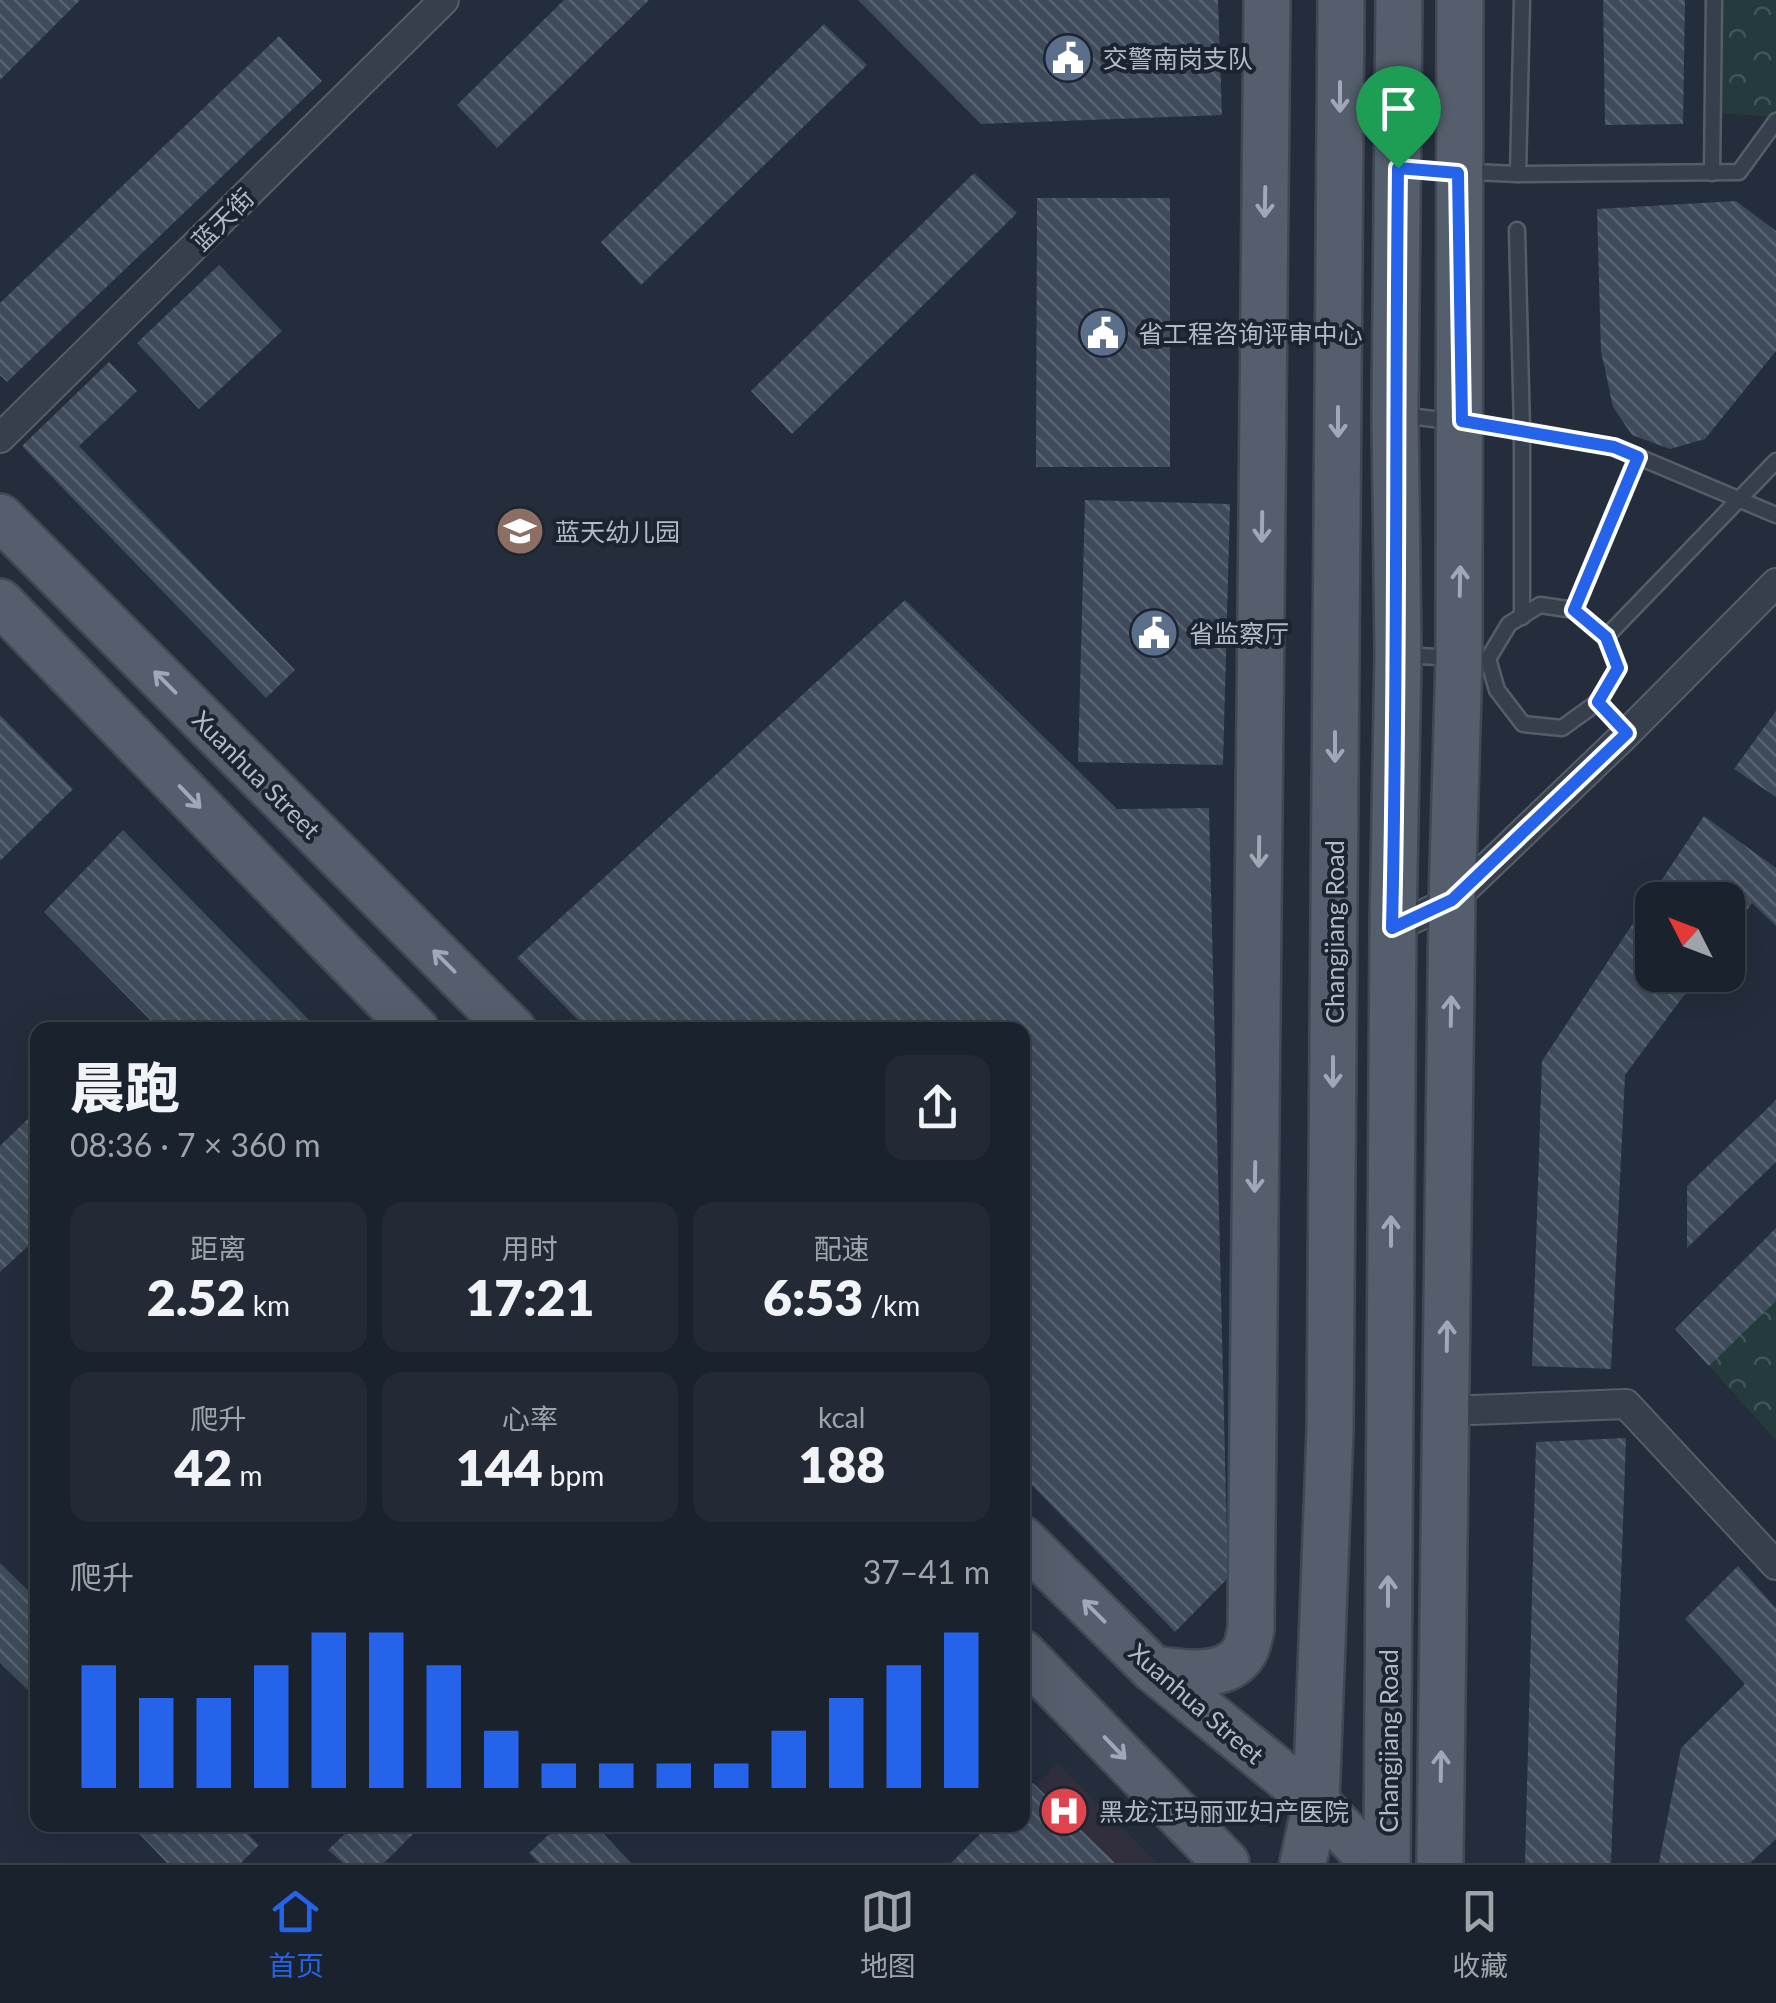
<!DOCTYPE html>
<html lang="zh">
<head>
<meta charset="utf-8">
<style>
  :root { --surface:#1a222d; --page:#232a35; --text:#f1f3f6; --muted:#9fa4aa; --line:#383f49; --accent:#2563eb }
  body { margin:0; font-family:Lato,"Noto Sans SC",sans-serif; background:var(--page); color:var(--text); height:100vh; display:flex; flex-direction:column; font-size:38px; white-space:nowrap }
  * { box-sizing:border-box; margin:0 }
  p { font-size:32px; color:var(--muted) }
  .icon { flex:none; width:55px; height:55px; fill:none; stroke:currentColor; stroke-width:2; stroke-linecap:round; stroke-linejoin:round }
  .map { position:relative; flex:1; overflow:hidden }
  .sheet { position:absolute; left:30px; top:1022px; width:1000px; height:810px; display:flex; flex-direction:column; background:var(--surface); border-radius:20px; box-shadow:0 10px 40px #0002,0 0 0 2px var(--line) }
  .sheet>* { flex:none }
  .needle { width:65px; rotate:312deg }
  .controls { position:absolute; left:1635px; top:882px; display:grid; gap:20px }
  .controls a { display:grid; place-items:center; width:110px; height:110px; border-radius:20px; background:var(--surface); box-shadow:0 10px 40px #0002,0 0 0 2px var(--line); font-size:50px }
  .pin { position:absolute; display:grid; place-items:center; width:85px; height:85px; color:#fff; margin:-102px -42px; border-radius:50% 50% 50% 0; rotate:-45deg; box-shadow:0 0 10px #0007 }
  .pin .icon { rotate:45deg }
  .round { display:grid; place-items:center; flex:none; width:105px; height:105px; border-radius:20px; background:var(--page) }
  .head { display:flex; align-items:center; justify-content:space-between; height:170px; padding:0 40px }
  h1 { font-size:55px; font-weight:800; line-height:75px }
  .metrics { display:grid; grid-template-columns:repeat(3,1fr); gap:15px; height:170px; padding:10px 40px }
  .metrics div { display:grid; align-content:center; border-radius:20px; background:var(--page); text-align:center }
  .metrics b { font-size:50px; font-weight:800 }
  .metrics small { font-size:28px; font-weight:400 }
  .metrics p { font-size:28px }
  .chart { height:280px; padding:20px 40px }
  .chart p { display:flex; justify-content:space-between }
  .chart svg { width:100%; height:180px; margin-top:10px; stroke:var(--accent); stroke-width:6 }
  .menu { display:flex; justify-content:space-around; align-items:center; height:140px; border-top:2px solid var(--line); background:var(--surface); font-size:28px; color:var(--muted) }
  .menu a { display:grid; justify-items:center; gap:5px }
  .menu .current { color:var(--accent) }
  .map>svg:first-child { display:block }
</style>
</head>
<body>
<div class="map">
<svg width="1776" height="1863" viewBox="0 0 1776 1863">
  <defs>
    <pattern id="park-crowns" width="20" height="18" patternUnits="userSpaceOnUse" patternTransform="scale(2.5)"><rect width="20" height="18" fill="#253a3d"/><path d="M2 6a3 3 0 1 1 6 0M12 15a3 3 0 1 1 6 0" fill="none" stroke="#425458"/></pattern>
    <pattern id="building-back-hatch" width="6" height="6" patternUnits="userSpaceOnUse" patternTransform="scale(2.5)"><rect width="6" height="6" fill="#3f4b5b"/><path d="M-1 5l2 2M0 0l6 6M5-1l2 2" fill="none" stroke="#586371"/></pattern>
  </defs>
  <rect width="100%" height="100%" fill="#232d3c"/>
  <polygon fill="#312f3d" points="1058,1763 1157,1863 957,1863 1022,1825 1023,1798"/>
  <g fill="url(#park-crowns)">
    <polygon points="1721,0 1776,0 1776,117 1721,113"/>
    <polygon points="1776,1301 1776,1440 1709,1366"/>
  </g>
  <g fill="url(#building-back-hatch)">
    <polygon points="0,0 80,0 0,80"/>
    <polygon points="564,0 649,0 497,148 457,105"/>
    <polygon points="858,0 1218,0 1222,115 981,124"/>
    <polygon points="1603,0 1685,0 1683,124 1605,125"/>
    <polygon points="824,24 867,65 641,285 601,242"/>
    <polygon points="279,36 322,81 7,382 0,375 0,303"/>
    <polygon points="974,173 1017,213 792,434 751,391"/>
    <polygon points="1037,198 1170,198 1170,467 1036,467"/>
    <polygon points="1736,201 1776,231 1776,351 1705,439 1670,449 1632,435 1613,407 1601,351 1597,209"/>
    <polygon points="219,265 282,331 199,409 137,343"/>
    <polygon points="109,362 137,391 79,446 295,670 266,698 22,446"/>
    <polygon points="1085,500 1230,504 1223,765 1078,762"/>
    <polygon points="905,600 1117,809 1209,808 1228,1578 1175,1632 1022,1475 1022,1030 588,1030 517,958"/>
    <polygon points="1776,711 1776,797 1734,769"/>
    <polygon points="0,715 73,789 0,861"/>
    <polygon points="1704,816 1776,868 1776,926 1752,903 1728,936 1728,900 1652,900 1652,975 1699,975 1625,1075 1611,1369 1532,1366 1542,1061"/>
    <polygon points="123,830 319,1030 160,1030 44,912"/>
    <polygon points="1776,1100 1776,1162 1687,1248 1687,1186"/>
    <polygon points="38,1109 38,1237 0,1272 0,1146"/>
    <polygon points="1776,1228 1776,1301 1709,1366 1675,1329"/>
    <polygon points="1626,1438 1611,1863 1525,1863 1536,1442"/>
    <polygon points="0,1563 38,1600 38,1700 0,1663"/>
    <polygon points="1738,1566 1776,1608 1776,1839 1750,1863 1659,1863 1681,1748 1745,1684 1685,1619"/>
    <polygon points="1033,1783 1115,1863 951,1863 989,1825 1022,1825 1022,1793"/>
    <polygon points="131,1825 239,1825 259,1845 241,1863 167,1863"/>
    <polygon points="354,1825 422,1825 384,1863 343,1863 328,1850"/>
    <polygon points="559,1825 595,1825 631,1863 539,1863 529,1853"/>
  </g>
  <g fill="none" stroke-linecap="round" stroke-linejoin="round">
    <g stroke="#555d6a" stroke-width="19">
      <g id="service">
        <polyline points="1404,169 1518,174 1522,0"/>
        <polyline points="1712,173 1714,0"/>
        <polyline points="1518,174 1739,172 1776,121"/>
        <polyline points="1517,230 1522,430 1522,617"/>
        <polyline points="1401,415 1522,430 1615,447 1776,515"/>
        <polyline points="1574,610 1606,637 1618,668 1598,702 1562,728 1523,724 1497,690 1488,659 1509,624 1540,605 1574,610 1637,457"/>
        <polyline points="1606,637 1776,461"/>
        <polyline points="1404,655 1453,658"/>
        <polyline points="1598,702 1627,733"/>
      </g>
    </g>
    <g stroke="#555d6a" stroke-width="32">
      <g id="minor">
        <polyline points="0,438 444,0"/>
        <polyline points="1393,928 1452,901 1627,733 1776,583"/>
        <polyline points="1446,1411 1626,1404 1776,1565"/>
      </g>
    </g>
    <g stroke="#404855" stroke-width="50">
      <g id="primary">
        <polyline points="0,517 513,1030"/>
        <polyline points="0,602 416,1030"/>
        <polyline points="1022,1539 1153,1669 1316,1802 1374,1863"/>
        <polyline points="1022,1653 1226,1863"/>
        <path d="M1153,1669C1180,1673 1227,1681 1244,1652C1248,1646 1249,1636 1251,1629L1267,0"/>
        <polyline points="1303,1863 1316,1802 1330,1430 1341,0"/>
        <polyline points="1387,1863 1393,928 1398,655 1395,414 1399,0"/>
        <polyline points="1440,1863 1452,901 1459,659 1460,0"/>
      </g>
    </g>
    <use href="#service" stroke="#363f4c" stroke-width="14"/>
    <use href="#minor" stroke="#363f4c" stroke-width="28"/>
    <use href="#primary" stroke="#545e6c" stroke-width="45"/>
  </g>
  <defs><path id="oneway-shaft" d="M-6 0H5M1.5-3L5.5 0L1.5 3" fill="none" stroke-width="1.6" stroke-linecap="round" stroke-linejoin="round" transform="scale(2.5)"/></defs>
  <g stroke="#9fa8b6">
    <use href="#oneway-shaft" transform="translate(1340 97) rotate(90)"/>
    <use href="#oneway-shaft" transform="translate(1265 202) rotate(91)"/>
    <use href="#oneway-shaft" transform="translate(1338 422) rotate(90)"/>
    <use href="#oneway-shaft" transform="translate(1262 527) rotate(91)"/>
    <use href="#oneway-shaft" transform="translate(1460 581) rotate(-89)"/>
    <use href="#oneway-shaft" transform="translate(165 682) rotate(-135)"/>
    <use href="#oneway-shaft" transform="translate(1335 747) rotate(90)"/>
    <use href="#oneway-shaft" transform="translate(190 797) rotate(46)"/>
    <use href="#oneway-shaft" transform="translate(1259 852) rotate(91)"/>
    <use href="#oneway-shaft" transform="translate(444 961) rotate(-135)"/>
    <use href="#oneway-shaft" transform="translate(1451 1011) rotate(-89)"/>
    <use href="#oneway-shaft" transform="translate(1333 1072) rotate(90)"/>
    <use href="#oneway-shaft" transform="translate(1255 1177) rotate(91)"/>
    <use href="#oneway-shaft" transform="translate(1391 1231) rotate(-90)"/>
    <use href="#oneway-shaft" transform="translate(1447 1336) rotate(-89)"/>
    <use href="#oneway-shaft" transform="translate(1388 1591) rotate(-90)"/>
    <use href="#oneway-shaft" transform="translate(1094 1611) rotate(-135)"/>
    <use href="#oneway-shaft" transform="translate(1115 1748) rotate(46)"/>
    <use href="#oneway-shaft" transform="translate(1441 1766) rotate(-89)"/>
  </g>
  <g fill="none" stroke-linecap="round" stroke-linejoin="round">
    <g stroke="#fff" stroke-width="20">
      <path id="route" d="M1398,168L1458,173L1462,421L1614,447L1638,457L1574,610L1606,637L1618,668L1598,702L1627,733L1452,900L1392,928C1398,675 1395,422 1398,168Z"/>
    </g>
    <use href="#route" stroke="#2563eb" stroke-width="12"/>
  </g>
  <defs>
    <g id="civic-disc" transform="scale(2.5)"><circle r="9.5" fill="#5c6f8a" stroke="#1c2431"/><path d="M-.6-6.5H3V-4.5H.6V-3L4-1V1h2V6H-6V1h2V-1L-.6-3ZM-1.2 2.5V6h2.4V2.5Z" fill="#fff"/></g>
    <g id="school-disc" transform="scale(2.5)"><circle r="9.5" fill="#8d6e63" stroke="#1c2431"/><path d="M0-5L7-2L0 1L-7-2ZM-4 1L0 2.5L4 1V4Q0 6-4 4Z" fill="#fff"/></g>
    <g id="hospital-disc" transform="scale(2.5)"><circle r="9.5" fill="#e0444e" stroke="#1c2431"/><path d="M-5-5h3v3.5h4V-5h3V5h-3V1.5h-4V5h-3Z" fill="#fff"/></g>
  </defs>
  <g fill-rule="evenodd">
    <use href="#civic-disc" x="1068" y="58"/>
    <use href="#civic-disc" x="1103" y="333"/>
    <use href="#school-disc" x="520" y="531"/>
    <use href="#civic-disc" x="1154" y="633"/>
    <use href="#hospital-disc" x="1064" y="1811"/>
  </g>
  <g text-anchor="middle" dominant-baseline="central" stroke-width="8" stroke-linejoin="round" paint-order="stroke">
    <g font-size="25" fill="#b2bac8" stroke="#1c2431" text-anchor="start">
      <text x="1103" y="58">交警南岗支队</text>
      <text x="1138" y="333">省工程咨询评审中心</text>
      <text x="555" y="531">蓝天幼儿园</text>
      <text x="1189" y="633">省监察厅</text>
      <text x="1099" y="1811">黑龙江玛丽亚妇产医院</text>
    </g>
    <g font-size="25" fill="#b2bac8" stroke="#1c2431">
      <text transform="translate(222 219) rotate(-45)">蓝天街</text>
      <text transform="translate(257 774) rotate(45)">Xuanhua Street</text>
      <text transform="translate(1334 932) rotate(-90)">Changjiang Road</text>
      <text transform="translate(1197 1703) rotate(41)">Xuanhua Street</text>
      <text transform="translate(1388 1741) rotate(-90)">Changjiang Road</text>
    </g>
  </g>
</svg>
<div class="controls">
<a><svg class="needle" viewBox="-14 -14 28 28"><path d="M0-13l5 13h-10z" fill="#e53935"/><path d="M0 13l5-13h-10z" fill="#9fa4aa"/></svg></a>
</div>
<div class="pin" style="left:1398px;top:168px;background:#1e9e55"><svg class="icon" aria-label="arrive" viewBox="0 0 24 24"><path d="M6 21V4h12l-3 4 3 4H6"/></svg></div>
<section class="sheet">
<div class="head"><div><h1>晨跑</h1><p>08:36 · 7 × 360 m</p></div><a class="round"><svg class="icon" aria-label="share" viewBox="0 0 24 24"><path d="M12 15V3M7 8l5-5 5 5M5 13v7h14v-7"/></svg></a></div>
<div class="metrics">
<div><p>距离</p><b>2.52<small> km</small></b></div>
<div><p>用时</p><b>17:21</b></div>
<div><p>配速</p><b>6:53<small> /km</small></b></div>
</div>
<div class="metrics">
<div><p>爬升</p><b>42<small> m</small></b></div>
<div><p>心率</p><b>144<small> bpm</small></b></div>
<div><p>kcal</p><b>188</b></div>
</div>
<div class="chart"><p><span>爬升</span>37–41 m</p>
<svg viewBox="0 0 160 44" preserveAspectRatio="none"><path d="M5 44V14M15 44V22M25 44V22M35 44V14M45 44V6M55 44V6M65 44V14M75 44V30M85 44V38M95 44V38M105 44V38M115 44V38M125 44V30M135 44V22M145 44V14M155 44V6"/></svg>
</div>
</section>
</div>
<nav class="menu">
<a class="current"><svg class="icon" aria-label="home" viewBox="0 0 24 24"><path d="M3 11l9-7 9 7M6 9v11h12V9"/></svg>首页</a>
<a><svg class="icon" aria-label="map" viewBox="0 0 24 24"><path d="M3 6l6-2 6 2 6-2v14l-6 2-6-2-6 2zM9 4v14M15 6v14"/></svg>地图</a>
<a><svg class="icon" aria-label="saved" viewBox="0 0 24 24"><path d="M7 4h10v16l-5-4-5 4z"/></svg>收藏</a>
</nav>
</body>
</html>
